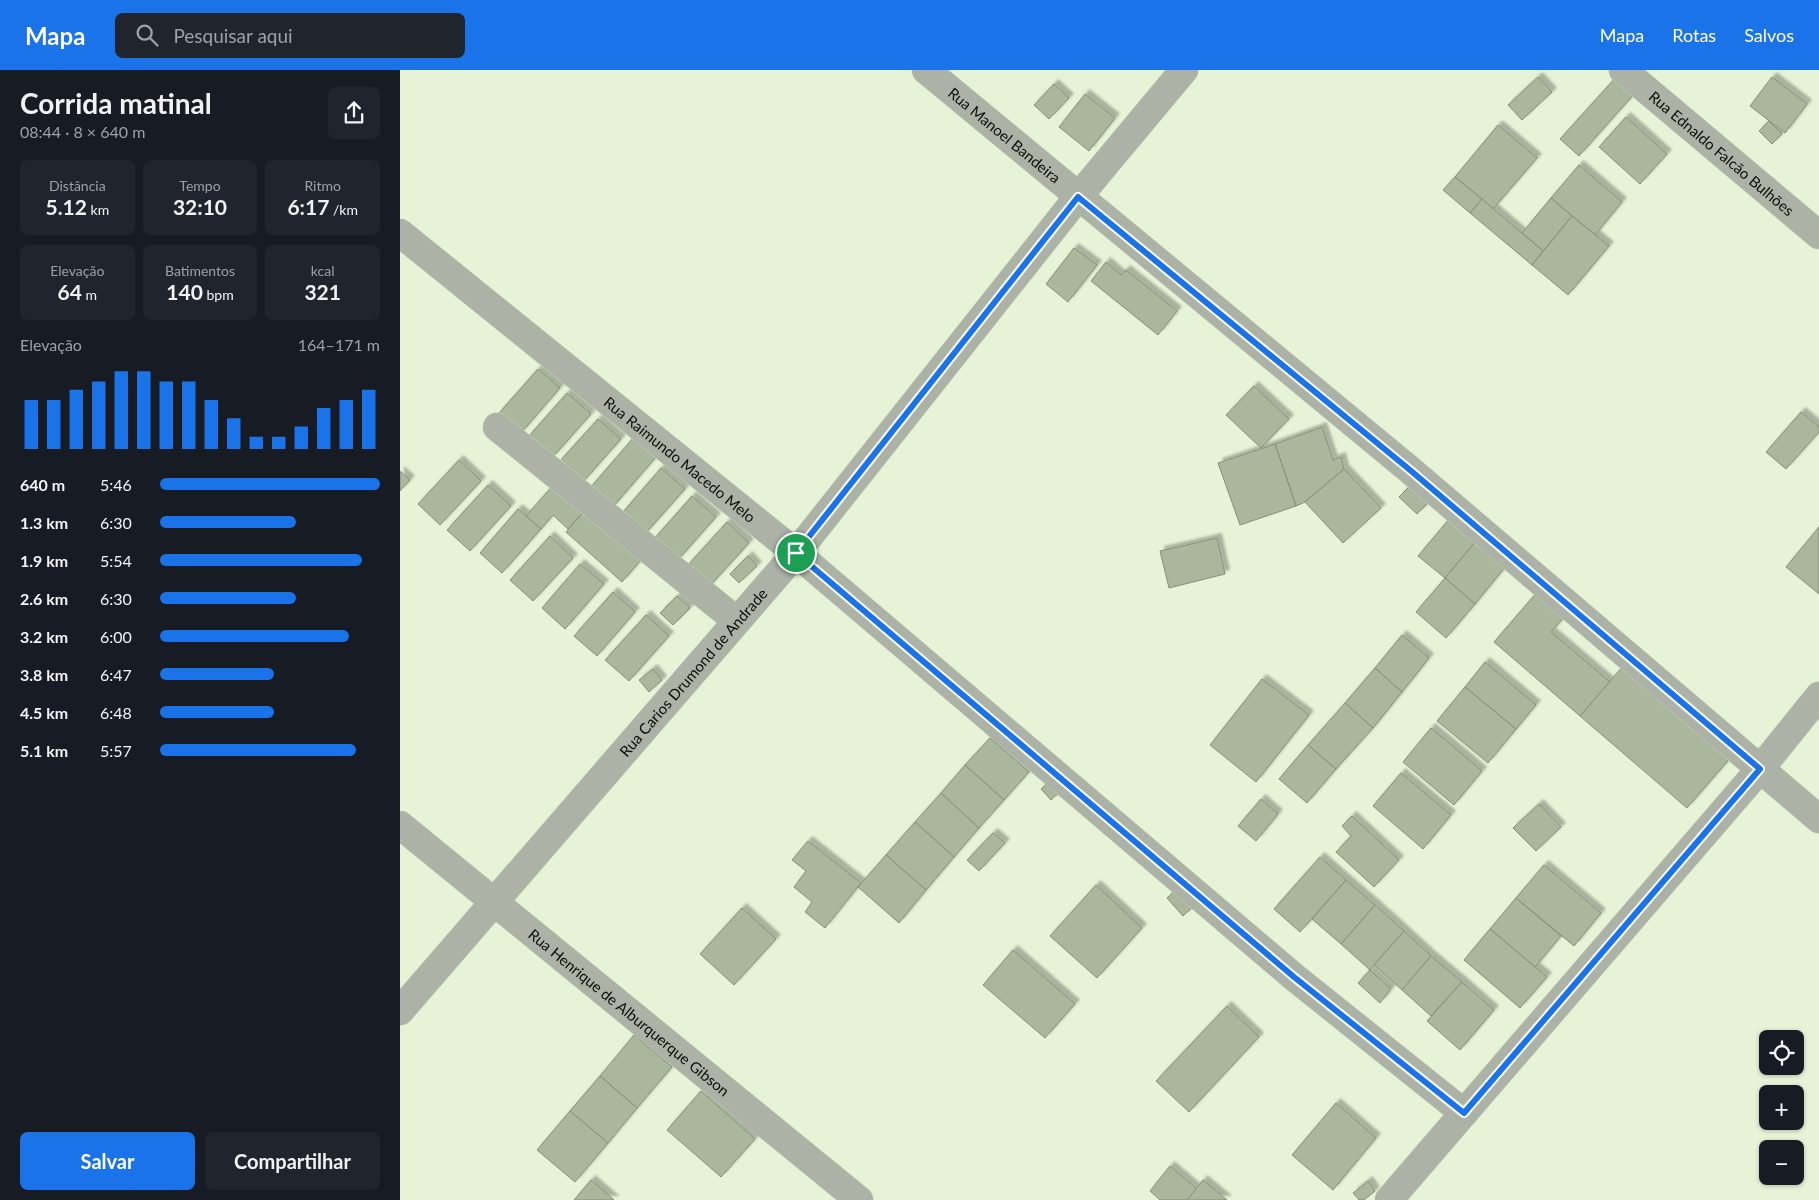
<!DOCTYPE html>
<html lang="pt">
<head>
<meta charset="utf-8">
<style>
  :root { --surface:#171b24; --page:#20242c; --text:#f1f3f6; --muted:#9ea1a6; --accent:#1a73e8 }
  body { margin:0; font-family:Lato,sans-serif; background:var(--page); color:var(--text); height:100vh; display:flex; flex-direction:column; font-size:19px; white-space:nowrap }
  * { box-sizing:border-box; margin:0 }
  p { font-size:16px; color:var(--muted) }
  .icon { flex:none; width:28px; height:28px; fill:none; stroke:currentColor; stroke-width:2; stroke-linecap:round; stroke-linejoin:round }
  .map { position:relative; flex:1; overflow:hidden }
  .side { display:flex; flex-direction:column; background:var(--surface); width:400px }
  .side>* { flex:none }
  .fabs { position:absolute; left:1359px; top:960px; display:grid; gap:10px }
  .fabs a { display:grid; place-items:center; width:45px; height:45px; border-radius:8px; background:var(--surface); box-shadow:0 1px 4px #0004; font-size:25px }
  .pin { position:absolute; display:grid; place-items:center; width:42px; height:42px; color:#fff; margin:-21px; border:2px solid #fff; border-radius:50%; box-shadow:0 1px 5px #0007 }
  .round { display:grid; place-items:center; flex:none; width:52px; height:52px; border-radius:8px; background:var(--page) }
  .overview { display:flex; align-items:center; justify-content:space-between; height:85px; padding:0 20px }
  h1 { font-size:28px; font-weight:700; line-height:38px }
  .metrics { display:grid; grid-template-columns:repeat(3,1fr); gap:8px; height:85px; padding:5px 20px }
  .metrics div { display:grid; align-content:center; border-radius:8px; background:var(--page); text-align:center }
  .metrics b { font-size:21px; font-weight:700 }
  .metrics small { font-size:14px; font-weight:400 }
  .metrics p { font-size:14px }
  .chart { height:140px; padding:10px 20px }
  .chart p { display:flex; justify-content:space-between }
  .chart svg { width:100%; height:90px; margin-top:5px; stroke:var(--accent); stroke-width:6 }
  .button { display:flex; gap:10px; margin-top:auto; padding:10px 20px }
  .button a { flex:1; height:58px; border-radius:8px; background:var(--accent); color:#fff; font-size:20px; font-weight:700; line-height:58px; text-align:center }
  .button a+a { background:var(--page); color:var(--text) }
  ul { padding:0 20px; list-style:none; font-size:16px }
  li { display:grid; grid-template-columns:80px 60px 1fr; align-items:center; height:38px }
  li i { height:12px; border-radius:6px; background:var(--accent) }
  header { display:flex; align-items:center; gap:30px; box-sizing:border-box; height:70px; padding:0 25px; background:var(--accent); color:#fff }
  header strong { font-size:24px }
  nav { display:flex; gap:28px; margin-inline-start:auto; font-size:18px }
  .search { width:350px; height:45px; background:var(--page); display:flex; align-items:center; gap:12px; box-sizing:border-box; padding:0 18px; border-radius:8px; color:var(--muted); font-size:19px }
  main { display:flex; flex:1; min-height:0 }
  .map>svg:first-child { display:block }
</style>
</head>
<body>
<header>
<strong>Mapa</strong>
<div class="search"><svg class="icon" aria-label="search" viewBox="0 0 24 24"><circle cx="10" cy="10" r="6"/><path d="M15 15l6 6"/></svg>Pesquisar aqui</div>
<nav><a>Mapa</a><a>Rotas</a><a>Salvos</a></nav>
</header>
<main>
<section class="side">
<div class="overview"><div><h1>Corrida matinal</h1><p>08:44 · 8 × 640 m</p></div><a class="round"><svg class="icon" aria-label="share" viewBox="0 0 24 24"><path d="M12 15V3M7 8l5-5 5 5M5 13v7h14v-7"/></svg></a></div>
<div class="metrics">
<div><p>Distância</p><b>5.12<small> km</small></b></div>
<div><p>Tempo</p><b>32:10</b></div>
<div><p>Ritmo</p><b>6:17<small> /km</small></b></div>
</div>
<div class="metrics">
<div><p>Elevação</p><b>64<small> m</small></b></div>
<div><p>Batimentos</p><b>140<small> bpm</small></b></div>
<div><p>kcal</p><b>321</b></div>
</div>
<div class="chart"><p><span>Elevação</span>164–171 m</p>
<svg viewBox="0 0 160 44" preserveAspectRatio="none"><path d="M5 44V20M15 44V20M25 44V15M35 44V11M45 44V6M55 44V6M65 44V11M75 44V11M85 44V20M95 44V29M105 44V38M115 44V38M125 44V33M135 44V24M145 44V20M155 44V15"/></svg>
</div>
<ul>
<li><b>640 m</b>5:46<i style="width:100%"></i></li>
<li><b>1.3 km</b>6:30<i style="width:62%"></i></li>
<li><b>1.9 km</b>5:54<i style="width:92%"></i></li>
<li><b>2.6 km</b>6:30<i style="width:62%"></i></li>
<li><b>3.2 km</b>6:00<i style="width:86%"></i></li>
<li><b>3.8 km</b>6:47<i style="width:52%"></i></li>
<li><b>4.5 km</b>6:48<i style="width:52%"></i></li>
<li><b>5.1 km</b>5:57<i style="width:89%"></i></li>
</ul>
<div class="button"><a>Salvar</a><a>Compartilhar</a></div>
</section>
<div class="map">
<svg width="1419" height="1130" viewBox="0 0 1419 1130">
  <defs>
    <filter id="shadow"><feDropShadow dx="4.5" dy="-4.5" stdDeviation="1" flood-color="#0004"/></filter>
  </defs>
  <rect width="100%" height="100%" fill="#e6f3d7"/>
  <g fill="#aab79c" stroke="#849076" filter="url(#shadow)">
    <polygon points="1218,5 1236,22 1179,86 1160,69"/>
    <polygon points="1138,7 1152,22 1122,50 1108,35"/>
    <polygon points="1372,7 1407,34 1385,63 1350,36"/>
    <polygon points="654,14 669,28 649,49 634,35"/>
    <polygon points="685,24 715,48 689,81 659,57"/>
    <polygon points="1226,47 1267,84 1240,114 1199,77"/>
    <polygon points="1369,51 1382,64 1372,74 1359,61"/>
    <polygon points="1098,55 1137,88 1093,139 1055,107"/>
    <polygon points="1179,95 1222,132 1195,165 1151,128"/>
    <polygon points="1055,107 1082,129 1070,143 1043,120"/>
    <polygon points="1151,128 1172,146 1143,181 1122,163"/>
    <polygon points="1082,129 1143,181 1132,195 1070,143"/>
    <polygon points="1172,146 1209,176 1168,225 1132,195"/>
    <polygon points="674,178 697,195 668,232 646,214"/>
    <polygon points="706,192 721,205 726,200 777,241 758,265 691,211"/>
    <polygon points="138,299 160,318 121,363 99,343"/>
    <polygon points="854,316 889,349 861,378 826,345"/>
    <polygon points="167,323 191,344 152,388 128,367"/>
    <polygon points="1401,342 1419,357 1419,362 1386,399 1366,382"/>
    <polygon points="198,349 221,369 182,413 159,392"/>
    <polygon points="922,357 933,390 941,387 944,399 905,432 896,436 875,374"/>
    <polygon points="234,367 257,386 212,438 190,418"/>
    <polygon points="875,374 896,436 840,455 818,393"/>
    <polygon points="59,390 81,411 40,455 18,434"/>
    <polygon points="261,398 285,419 245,464 222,443"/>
    <polygon points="944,399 981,438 943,473 905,432"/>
    <polygon points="0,401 10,410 0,421"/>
    <polygon points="155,413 185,440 168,459 153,445 141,459 126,446"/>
    <polygon points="1013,413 1031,430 1017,444 999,427"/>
    <polygon points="88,415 111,436 70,481 47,460"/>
    <polygon points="292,426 316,447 277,491 253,470"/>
    <polygon points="118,439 141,459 102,503 80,483"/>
    <polygon points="185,440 241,490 222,512 166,462"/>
    <polygon points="1050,448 1076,471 1045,508 1018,486"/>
    <polygon points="327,452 349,473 309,517 287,496"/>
    <polygon points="1419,457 1419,524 1386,497"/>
    <polygon points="150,466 173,488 133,531 110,510"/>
    <polygon points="817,468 825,504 769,518 760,481"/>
    <polygon points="1076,471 1106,496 1075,534 1045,508"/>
    <polygon points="348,486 357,496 339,513 330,504"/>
    <polygon points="180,494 204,514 165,559 142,538"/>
    <polygon points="1045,508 1075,534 1046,568 1016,542"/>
    <polygon points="1139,520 1167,544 1151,562 1210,612 1180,646 1094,572"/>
    <polygon points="213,522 235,542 197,586 174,566"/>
    <polygon points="277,526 290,538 273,555 260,543"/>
    <polygon points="246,545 269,566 229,611 205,590"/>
    <polygon points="1002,565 1029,588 1002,622 975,598"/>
    <polygon points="1085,592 1136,635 1116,659 1065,617"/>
    <polygon points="1225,594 1332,686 1287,738 1180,646"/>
    <polygon points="975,598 1002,622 973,658 945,633"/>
    <polygon points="253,599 262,610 249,622 239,610"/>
    <polygon points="862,609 909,645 856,712 810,675"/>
    <polygon points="1065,617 1116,659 1088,693 1037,651"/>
    <polygon points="945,633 973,658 936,699 908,675"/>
    <polygon points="1031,658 1082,701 1054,735 1003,692"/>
    <polygon points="590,668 629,702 604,730 565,695"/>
    <polygon points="908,675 936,699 907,733 879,709"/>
    <polygon points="565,695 604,730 579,758 541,723"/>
    <polygon points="1001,703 1051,745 1023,779 973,736"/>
    <polygon points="651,709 662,720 651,730 641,719"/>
    <polygon points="541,723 579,758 554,787 515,752"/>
    <polygon points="861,729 878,744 856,771 838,756"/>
    <polygon points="1139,734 1161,757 1136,781 1113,758"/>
    <polygon points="952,746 999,790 974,817 936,782 951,766 942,756"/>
    <polygon points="515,752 554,787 526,820 486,785"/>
    <polygon points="593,763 605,773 579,801 567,790"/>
    <polygon points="408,771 461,813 425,858 405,842 412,832 394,817 406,801 392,790"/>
    <polygon points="486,785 526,820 499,853 458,817"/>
    <polygon points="920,787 946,810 900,862 874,839"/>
    <polygon points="1144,795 1201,843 1174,876 1116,828"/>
    <polygon points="946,810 975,835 941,874 912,849"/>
    <polygon points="696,815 742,858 697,908 650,866"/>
    <polygon points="779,817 795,835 783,846 767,828"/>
    <polygon points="1116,828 1161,866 1135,897 1090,859"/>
    <polygon points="975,835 1004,861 970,900 941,874"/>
    <polygon points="342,838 376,869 334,915 300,884"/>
    <polygon points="1090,859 1147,907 1120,938 1064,890"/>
    <polygon points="1004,861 1031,886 1002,920 974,895"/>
    <polygon points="613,880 675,934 645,968 583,915"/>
    <polygon points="1031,886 1062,912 1031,946 1002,920"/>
    <polygon points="970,900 991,919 980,933 958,913"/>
    <polygon points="1062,912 1094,940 1060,980 1027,951"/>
    <polygon points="827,936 859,967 789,1042 756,1011"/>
    <polygon points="234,965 272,997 237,1038 200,1006"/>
    <polygon points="200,1006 237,1038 208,1073 170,1041"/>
    <polygon points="301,1021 355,1069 321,1107 267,1060"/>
    <polygon points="936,1033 976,1068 933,1120 892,1085"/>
    <polygon points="170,1041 208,1073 175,1112 137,1080"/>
    <polygon points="770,1096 797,1119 787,1130 760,1130 750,1121"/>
    <polygon points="191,1110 214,1130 174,1130"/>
    <polygon points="803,1110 827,1130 787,1130"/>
    <polygon points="968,1111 975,1121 964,1130 959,1130 953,1123"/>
  </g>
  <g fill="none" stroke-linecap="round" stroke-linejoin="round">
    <g stroke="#c3cfb6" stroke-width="29">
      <g id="minor">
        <path id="s1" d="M526,0L1010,400L1419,749"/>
        <path id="s2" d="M1223,0L1419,165"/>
        <path id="s3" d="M0,163L396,483L894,907L1064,1043"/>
        <polyline points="97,357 337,551"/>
        <path id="s4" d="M0,755L459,1130"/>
        <path id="s5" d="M0,941L396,483L678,127L784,0"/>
        <polyline points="989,1130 1360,699 1419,626"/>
      </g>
    </g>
    <use href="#minor" stroke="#acb2a6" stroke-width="28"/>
  </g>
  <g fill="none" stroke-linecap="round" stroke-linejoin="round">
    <g stroke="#fff" stroke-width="10">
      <polygon id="route" points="678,127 1010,400 1360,699 1064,1043 894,907 396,483"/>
    </g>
    <use href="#route" stroke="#1a73e8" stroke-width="6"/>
  </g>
  <g text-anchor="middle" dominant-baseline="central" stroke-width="4" stroke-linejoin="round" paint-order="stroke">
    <g font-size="15" fill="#0b0f06" stroke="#fff">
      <text stroke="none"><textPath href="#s1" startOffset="102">Rua Manoel Bandeira</textPath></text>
      <text stroke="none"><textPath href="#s2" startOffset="129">Rua Ednaldo Falcão Bulhões</textPath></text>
      <text stroke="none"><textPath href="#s3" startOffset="360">Rua Raimundo Macedo Melo</textPath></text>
      <text stroke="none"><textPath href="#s5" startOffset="448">Rua Carios Drumond de Andrade</textPath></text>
      <text stroke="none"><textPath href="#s4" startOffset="296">Rua Henrique de Alburquerque Gibson</textPath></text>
    </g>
  </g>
</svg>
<div class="fabs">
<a><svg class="icon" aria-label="locate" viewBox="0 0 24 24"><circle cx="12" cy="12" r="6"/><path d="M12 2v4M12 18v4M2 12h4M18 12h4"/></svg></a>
<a>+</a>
<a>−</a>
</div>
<div class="pin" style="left:396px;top:483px;background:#1e9e55"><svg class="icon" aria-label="arrive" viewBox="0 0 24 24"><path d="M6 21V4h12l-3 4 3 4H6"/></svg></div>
</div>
</main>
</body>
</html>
